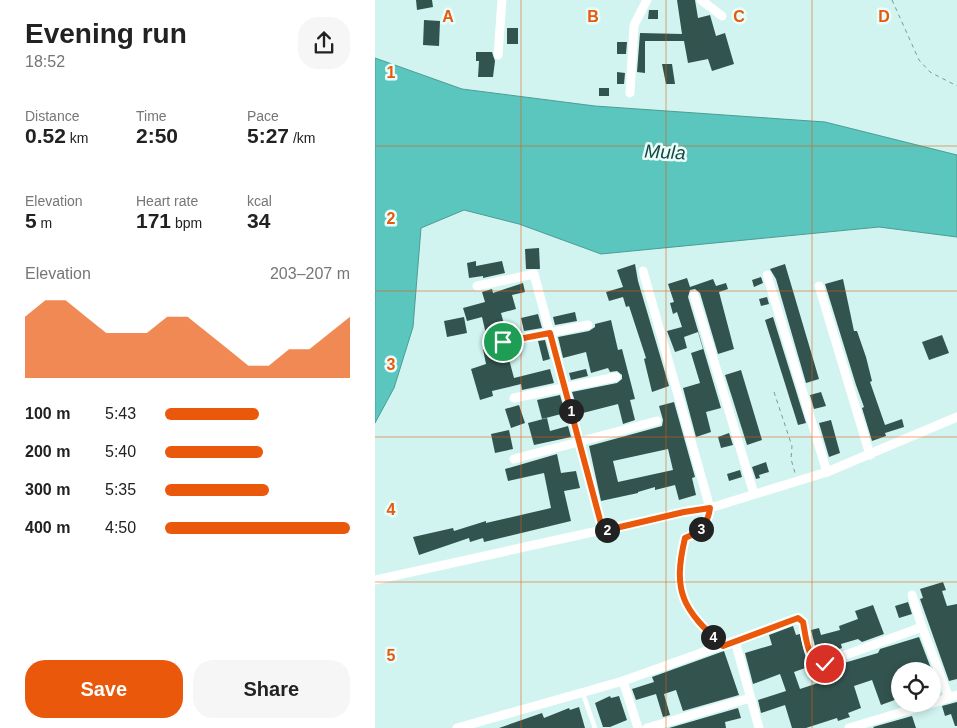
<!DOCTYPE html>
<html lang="en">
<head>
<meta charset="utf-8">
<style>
  :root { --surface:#fff; --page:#f6f6f6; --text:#222; --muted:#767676; --accent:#ea580c }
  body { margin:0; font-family:Arial,sans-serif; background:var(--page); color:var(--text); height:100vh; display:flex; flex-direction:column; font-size:19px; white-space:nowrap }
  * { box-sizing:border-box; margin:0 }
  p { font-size:16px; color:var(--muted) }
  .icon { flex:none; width:28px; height:28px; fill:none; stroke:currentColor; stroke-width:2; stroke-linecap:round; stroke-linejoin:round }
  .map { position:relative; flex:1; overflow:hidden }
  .sheet { display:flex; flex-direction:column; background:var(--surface); width:375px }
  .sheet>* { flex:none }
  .buttons { position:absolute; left:516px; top:662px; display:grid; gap:10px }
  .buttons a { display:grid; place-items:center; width:50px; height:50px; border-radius:50%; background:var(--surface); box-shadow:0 2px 8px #0003; font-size:25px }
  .pin { position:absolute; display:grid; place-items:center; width:42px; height:42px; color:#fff; margin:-21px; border:2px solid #fff; border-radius:50%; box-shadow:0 1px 5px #0007 }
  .km { position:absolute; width:25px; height:25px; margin:-12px; border-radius:50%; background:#222; color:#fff; font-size:14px; line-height:25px; text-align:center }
  .round { display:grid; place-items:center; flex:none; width:52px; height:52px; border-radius:20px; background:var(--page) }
  .headline { display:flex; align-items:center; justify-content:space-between; height:85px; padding:0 25px }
  h1 { font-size:28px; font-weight:600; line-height:38px }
  .figures { display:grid; grid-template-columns:repeat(3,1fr); gap:8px; height:85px; padding:5px 25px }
  .figures div { display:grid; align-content:center }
  .figures b { font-size:21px; font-weight:600 }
  .figures small { font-size:14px; font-weight:400 }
  .figures p { font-size:14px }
  .chart { height:140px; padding:10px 25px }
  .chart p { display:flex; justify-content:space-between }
  .chart svg { width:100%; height:90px; margin-top:5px; fill:var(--accent); opacity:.7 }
  .action { display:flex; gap:10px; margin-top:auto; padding:10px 25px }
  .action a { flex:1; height:58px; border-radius:20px; background:var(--accent); color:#fff; font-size:20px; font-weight:600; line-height:58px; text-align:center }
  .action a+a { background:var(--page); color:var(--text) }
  ul { padding:0 25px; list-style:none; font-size:16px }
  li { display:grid; grid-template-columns:80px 60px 1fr; align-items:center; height:38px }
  li i { height:12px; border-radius:6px; background:var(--accent) }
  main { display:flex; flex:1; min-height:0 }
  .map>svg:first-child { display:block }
</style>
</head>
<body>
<main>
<section class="sheet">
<div class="headline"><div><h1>Evening run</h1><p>18:52</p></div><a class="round"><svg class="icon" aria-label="share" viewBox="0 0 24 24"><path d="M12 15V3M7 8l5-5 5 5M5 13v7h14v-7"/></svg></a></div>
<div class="figures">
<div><p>Distance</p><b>0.52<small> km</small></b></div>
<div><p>Time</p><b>2:50</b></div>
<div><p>Pace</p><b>5:27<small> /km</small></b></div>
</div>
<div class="figures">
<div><p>Elevation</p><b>5<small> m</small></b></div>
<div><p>Heart rate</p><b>171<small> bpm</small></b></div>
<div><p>kcal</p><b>34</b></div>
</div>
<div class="chart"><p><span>Elevation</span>203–207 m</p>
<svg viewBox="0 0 160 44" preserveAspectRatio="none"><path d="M0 44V14L10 6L20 6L30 14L40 22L50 22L60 22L70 14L80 14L90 22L100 30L110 38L120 38L130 30L140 30L150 22L160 14V44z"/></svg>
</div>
<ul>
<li><b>100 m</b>5:43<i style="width:51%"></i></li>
<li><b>200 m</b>5:40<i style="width:53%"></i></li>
<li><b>300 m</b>5:35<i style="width:56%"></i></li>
<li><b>400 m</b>4:50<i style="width:100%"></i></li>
</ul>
<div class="action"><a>Save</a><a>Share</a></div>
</section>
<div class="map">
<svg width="582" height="728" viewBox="0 0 582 728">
  <rect width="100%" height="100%" fill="#d1f4f0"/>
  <polygon fill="#5ac6bd" stroke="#4c9c95" points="0,58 87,89 220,106 450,122 582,155 582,237 504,227 226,254 144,224 89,210 46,228 38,327 19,388 0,423"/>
  <g fill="#33534f" fill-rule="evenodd">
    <polygon points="41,0 57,0 58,7 42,10"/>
    <polygon points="302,0 320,0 323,18 335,15 341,36 350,33 359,64 337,71 333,59 313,63 309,41 270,41 270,73 262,72 265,33 307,34"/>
    <polygon points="274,10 283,10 283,19 273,19"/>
    <polygon points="49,20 65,21 64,46 48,45"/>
    <rect x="132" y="28" width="11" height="16"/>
    <polygon points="242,42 252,42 251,54 242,54"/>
    <polygon points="101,52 117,52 120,61 118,77 103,77 104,61 101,61"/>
    <polygon points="287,64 297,64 300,84 291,84"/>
    <polygon points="242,72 250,73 249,84 242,84"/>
    <rect x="224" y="88" width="10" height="8"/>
    <polygon points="164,248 165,269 151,269 150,249"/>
    <polygon points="101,261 101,266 127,261 130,273 108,278 108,276 94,278 92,263"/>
    <polygon points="260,264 263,281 294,386 277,392 269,359 271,358 254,306 251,307 248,297 234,301 231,292 248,287 242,270"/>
    <polygon points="410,264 444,379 431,383 401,279 395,269"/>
    <polygon points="386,277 388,283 379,287 377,280"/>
    <polygon points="312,278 315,287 338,279 341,286 351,283 353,289 344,292 359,349 343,354 325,293 320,289 315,290 313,297 346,408 331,412 336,432 321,437 308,388 325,383 316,353 328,349 323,332 309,337 312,348 300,352 292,331 307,327 302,312 298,314 295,303 299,302 293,284"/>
    <polygon points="468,279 479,331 482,331 491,357 497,381 495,382 510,425 527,419 529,427 510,433 511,436 497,441 487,408 489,407 481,385 450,284"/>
    <polygon points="148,283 150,292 137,295 141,309 126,313 132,335 124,338 122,344 126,348 131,348 139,378 175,369 179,383 147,390 146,384 117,391 118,396 105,400 96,369 111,364 108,349 114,347 107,317 92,321 88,308 110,302 107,292 117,289 118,293"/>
    <polygon points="392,297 394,304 386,306 384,299"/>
    <polygon points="200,312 202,321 180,325 178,317"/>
    <polygon points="163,314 167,328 149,331 146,318"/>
    <polygon points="89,317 92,333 72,337 69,321"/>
    <polygon points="398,317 431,423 423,425 390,320"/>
    <polygon points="236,320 243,350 247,349 260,399 255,400 260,420 248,424 243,404 204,414 197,392 242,383 247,379 247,375 242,371 235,372 233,368 216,373 211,352 188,358 183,337 214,331 220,327 220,324"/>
    <polygon points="567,335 574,353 554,360 547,342"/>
    <polygon points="170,340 175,359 168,361 163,341"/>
    <polygon points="211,369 213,376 196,380 194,373"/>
    <polygon points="366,370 387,440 372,445 350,375"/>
    <polygon points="446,392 451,406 439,409 435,395"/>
    <polygon points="185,395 190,413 167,419 162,400"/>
    <path d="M299,402L320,477L317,478L321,495L304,500L300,485L280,490V487L263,492V493L226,501L214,446L287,426L288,420L284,406ZM293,449L298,470L243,482L238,461Z"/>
    <polygon points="144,405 150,423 136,428 130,409"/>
    <polygon points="172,418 175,431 193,426 196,437 159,445 153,423"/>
    <polygon points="456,420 465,453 454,457 444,423"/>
    <polygon points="134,430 138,449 120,453 116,434"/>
    <polygon points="354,433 358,445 346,448 343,437"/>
    <polygon points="182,454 186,473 201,471 205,488 189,491 196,521 109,542 108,538 95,542 94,538 44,555 38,537 78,528 79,531 111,521 111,523 176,508 169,473 133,481 130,469"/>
    <polygon points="391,462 394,472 384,475 385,478 381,479 377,467"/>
    <polygon points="365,470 367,477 354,481 352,474"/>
    <polygon points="568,582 571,590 567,591 572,606 582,604 582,679 574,681 545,599 548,598 545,589"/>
    <polygon points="533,602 537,614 524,618 520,606"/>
    <polygon points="498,605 509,634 487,642 483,639 466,644 467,648 445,656 442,654 436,630 444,628 446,635 465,630 464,626 483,619 480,611"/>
    <polygon points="418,626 421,635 425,634 433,667 419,672 425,689 449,681 445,670 503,653 505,649 544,637 557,671 545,671 542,663 525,669 525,698 506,705 497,680 479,686 486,708 473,713 475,717 463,721 462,718 431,728 417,728 410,705 386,713 383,700 411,691 405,674 378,684 370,653 397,645 394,635"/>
    <polygon points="349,651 364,695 308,711 301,690 289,694 295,715 288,717 281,694 261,700 257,689 279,682 277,677"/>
    <polygon points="235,696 236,698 244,696 252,720 235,727 228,727 220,703"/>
    <polygon points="582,702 582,726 580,726 576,714 570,716 567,706"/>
    <polygon points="204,707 210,728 124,728 167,713 169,718 194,708 195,710"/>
    <polygon points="363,708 366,718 350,722 351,728 294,728"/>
    <polygon points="537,716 541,728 499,728 498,727"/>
  </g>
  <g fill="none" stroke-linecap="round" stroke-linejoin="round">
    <g stroke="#7f9895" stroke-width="1" stroke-dasharray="4 4" stroke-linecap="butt">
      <polyline points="517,0 544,60 555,72 582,86"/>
      <polyline points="399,392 417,446 416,459 420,473"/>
      <path d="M334,517L322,533L310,538C299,585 304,605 340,639"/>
    </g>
    <polyline stroke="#fff" stroke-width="4.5" points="208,694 220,728"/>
    <g stroke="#fff" stroke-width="9">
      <polyline points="326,0 347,16"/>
      <polyline points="123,55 127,0"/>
      <polyline points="255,93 259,25 272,0"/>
      <polyline points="268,271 335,508"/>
      <polyline points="392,275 452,472"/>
      <polyline points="102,286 159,274 228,531"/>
      <polyline points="444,286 495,455"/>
      <polyline points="319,295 379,494"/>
      <polyline points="128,342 213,325"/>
      <polyline points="139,398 241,377"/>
      <polyline points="139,459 282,421"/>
      <polyline points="0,580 309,512 335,508 452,472 582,417"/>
      <polyline points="537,595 547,627 574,698"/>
      <polyline points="360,641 384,728"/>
      <polyline points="248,681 263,728"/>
      <polyline points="558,703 582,695"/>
      <polyline points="82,728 248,681 420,619 428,622 437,658 446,664 547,627"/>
      <polyline points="272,728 375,698"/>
      <polyline points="474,728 554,704"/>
    </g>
  </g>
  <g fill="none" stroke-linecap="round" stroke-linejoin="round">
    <g stroke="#fff" stroke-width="10">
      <path id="route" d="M128,342L175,333L228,531L309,512L335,508C333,524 325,532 310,538C297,593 308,609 348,646L423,618L428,622C431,636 432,664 450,664"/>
    </g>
    <use href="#route" stroke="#ea580c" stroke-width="6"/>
  </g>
  <path fill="none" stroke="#e8590c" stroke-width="1" stroke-opacity="0.55" d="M146,0V728M291,0V728M437,0V728M0,146H582M0,291H582M0,437H582M0,582H582"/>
  <g text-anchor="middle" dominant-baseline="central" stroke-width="5" stroke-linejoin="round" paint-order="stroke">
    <g font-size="19" font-style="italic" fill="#174844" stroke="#e9fefb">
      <text transform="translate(290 152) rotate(3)">Mula</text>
    </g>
  </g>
  <g font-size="16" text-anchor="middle" font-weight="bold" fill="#e8590c" stroke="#e9fefb" stroke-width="5" stroke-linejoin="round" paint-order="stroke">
    <text x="73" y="22">A</text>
    <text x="218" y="22">B</text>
    <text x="364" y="22">C</text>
    <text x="509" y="22">D</text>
    <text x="16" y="78">1</text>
    <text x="16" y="224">2</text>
    <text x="16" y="370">3</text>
    <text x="16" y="515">4</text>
    <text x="16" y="661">5</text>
  </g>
</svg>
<div class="buttons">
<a><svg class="icon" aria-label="locate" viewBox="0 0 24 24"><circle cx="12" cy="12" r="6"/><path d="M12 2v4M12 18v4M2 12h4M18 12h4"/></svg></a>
</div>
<div class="pin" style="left:128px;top:342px;background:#1e9e55"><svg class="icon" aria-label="arrive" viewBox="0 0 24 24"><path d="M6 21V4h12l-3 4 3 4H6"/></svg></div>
<div class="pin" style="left:450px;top:664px;background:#d93025"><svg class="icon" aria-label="check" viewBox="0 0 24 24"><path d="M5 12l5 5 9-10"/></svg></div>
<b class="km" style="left:196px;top:411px">1</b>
<b class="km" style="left:232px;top:530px">2</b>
<b class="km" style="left:326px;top:529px">3</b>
<b class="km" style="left:338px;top:637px">4</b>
</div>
</main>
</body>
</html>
